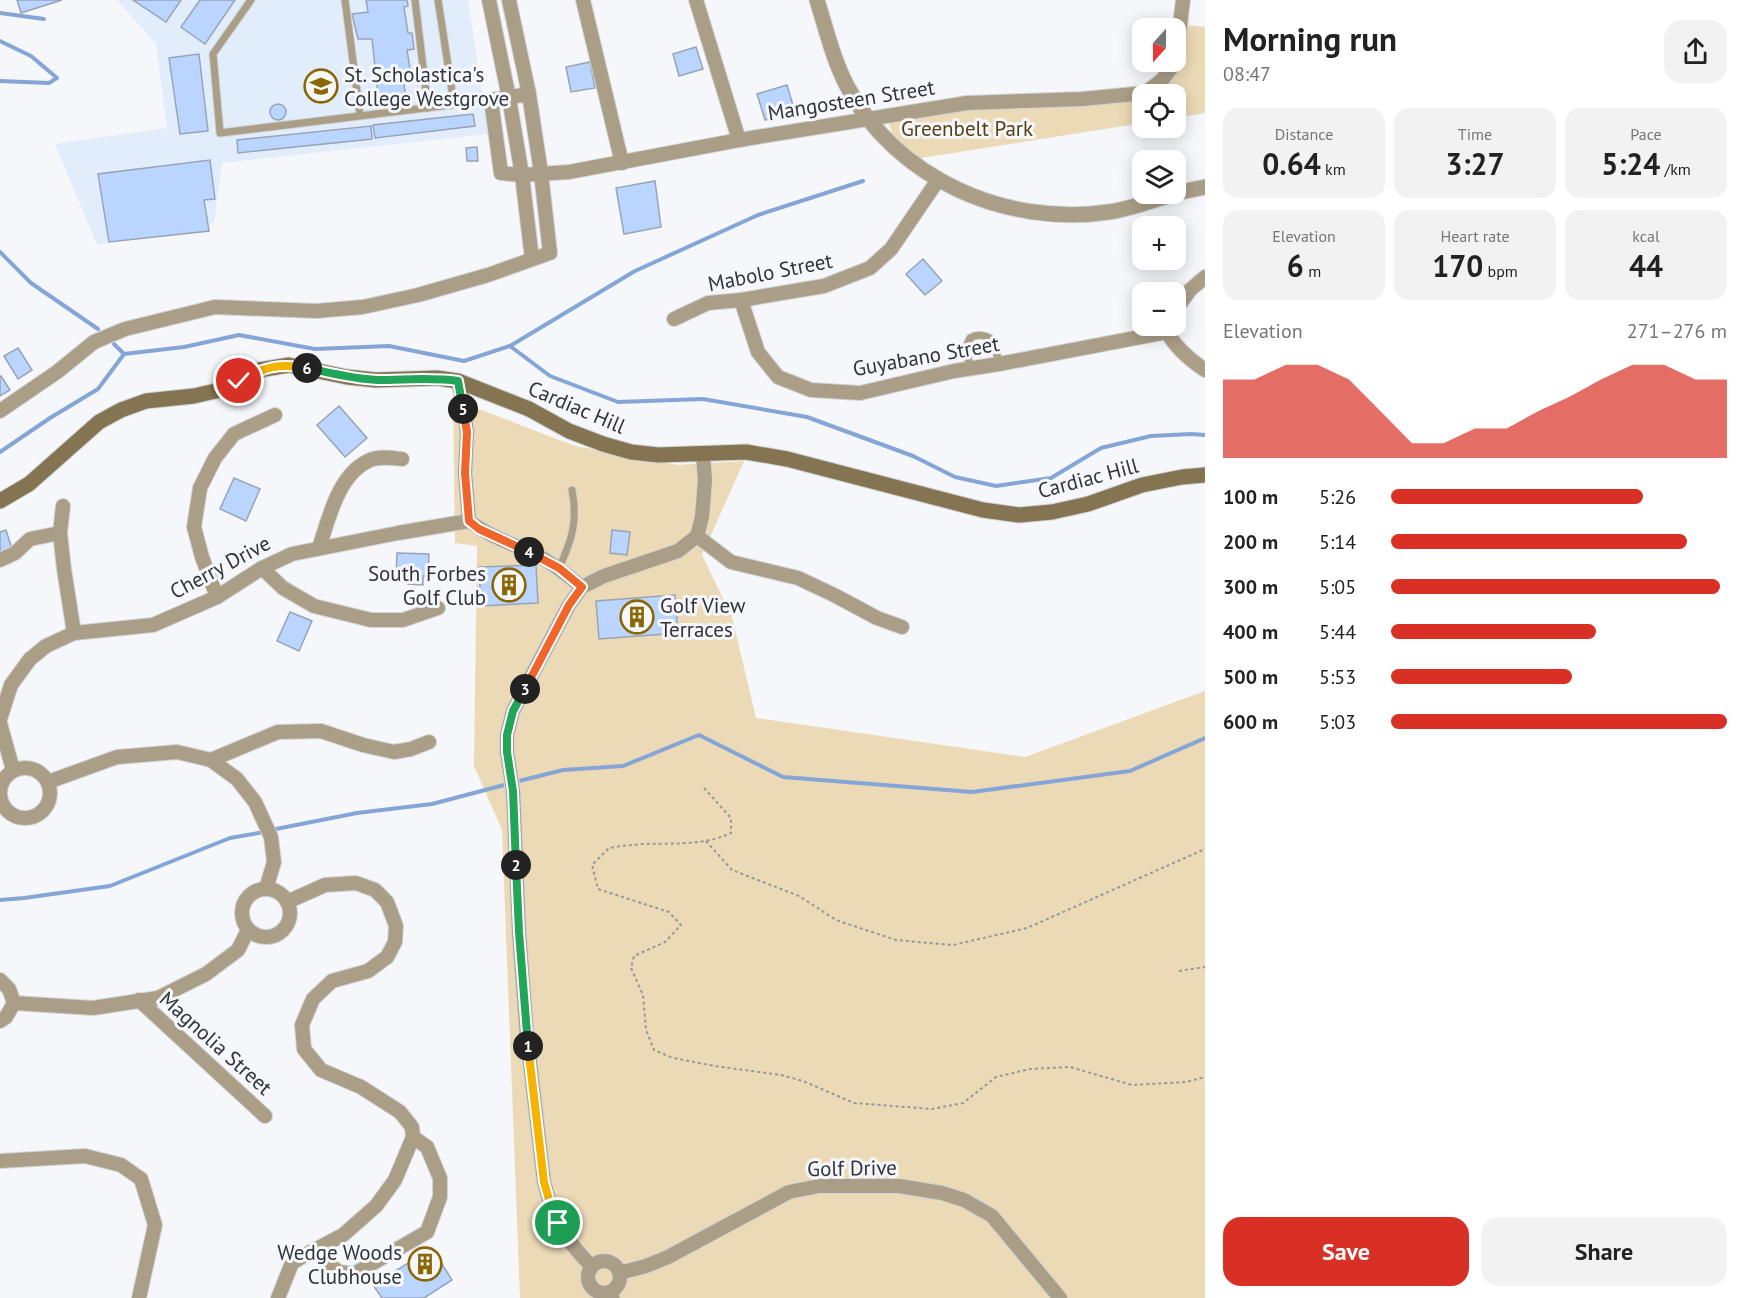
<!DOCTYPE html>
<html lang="en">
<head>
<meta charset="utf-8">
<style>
  :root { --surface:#fff; --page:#f2f2f2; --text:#222; --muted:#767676; --accent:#d93025 }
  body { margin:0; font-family:"PT Sans",sans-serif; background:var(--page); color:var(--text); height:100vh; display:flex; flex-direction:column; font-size:22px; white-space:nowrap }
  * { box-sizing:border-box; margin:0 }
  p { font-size:20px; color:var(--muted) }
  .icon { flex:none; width:33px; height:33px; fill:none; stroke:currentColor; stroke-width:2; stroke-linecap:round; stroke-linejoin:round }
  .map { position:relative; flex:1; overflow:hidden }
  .panel { display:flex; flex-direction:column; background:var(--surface); width:540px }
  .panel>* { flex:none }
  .needle { width:39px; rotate:201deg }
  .fabs { position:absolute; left:1132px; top:18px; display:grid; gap:12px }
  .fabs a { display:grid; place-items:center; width:54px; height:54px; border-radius:12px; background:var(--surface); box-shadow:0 3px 15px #0003; font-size:30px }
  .pin { position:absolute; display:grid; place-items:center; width:51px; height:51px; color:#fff; margin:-26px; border:3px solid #fff; border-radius:50%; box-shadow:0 2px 6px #0007 }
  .km { position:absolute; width:30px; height:30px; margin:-15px; border-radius:50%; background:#222; color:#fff; font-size:16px; line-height:30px; text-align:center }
  .round { display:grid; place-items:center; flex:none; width:63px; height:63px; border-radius:18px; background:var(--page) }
  .head { display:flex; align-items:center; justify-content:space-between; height:102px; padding:0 18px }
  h1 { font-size:33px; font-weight:700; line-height:45px }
  .figures { display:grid; grid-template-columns:repeat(3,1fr); gap:9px; height:102px; padding:6px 18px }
  .figures div { display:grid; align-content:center; border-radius:15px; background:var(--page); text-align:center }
  .figures b { font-size:30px; font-weight:700 }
  .figures small { font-size:16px; font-weight:400 }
  .figures p { font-size:16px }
  .chart { height:168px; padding:12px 18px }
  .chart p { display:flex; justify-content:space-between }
  .chart svg { width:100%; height:108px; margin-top:6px; fill:var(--accent); opacity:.7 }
  .cta { display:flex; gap:12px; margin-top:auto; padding:12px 18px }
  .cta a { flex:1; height:69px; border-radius:18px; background:var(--accent); color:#fff; font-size:24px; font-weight:700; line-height:69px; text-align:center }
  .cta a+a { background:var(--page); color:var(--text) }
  ul { padding:0 18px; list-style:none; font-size:20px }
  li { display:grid; grid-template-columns:96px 72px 1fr; align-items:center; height:45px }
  li i { height:15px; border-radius:8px; background:var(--accent) }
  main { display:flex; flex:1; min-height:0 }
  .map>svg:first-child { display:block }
</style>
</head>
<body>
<main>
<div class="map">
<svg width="1205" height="1298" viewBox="0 0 1205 1298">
  <rect width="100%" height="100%" fill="#f5f7fb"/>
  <polygon fill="#e2edfc" points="117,0 468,0 488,134 222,163 214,223 97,245 55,144 167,128 156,44"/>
  <g fill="#ecd9b6">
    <polygon points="1185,25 1205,27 1205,113 1176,118 1176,94 1147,94 1165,82"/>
    <polygon points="1143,95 1143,123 915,159 894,141 888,119 967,105"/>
    <polygon points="453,399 575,446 678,465 744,461 702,555 732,617 756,718 1025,757 1205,691 1205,1298 520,1298 502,830 474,766 477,546 455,543"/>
  </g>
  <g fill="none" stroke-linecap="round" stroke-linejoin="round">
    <g stroke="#85a5d7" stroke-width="4">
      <polyline points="0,13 44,19"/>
      <polyline points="0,41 31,56 57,78 49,83 0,81"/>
      <polyline points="0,252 31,283 98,329"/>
      <polyline points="114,344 124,354"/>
      <polyline points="510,346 550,376 618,402 703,399 807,417 913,456 955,477 996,486 1051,478 1101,448 1151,436 1191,434 1205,435"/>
      <polyline points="0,452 50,418 98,389 124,354 184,347 239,335 315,349 389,346 464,361 510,346 635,271 758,215 863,181"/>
      <polyline points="515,782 563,770 623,766 699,735 783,777 972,792 1130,771 1205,738"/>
      <polyline points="271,830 357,813 432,804 508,784"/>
      <polyline points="0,900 24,898 110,886 230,838 264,832"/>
    </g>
  </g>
  <g fill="#bad5ff" stroke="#98a4b6" stroke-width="1.5">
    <polygon points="17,0 62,0 21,13"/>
    <polygon points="133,0 181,0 166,22"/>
    <polygon points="200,0 235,0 205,44 181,27"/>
    <polygon points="366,0 407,0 408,6 404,7 408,33 412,33 414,49 407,50 412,81 404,83 406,102 379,105 372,39 358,39 352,14 368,12"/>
    <polygon points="696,47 703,69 679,76 673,54"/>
    <polygon points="199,54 208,131 180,134 169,58"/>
    <polygon points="590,62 595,88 571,92 566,67"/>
    <polygon points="787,85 795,112 765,120 757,94"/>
    <circle cx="278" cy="112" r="8"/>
    <polygon points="473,114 475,126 375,138 373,125"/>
    <polygon points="371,126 372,139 238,153 237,140"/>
    <polygon points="477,147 478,161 467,161 466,148"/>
    <polygon points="210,160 215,199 204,200 209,231 109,242 98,174"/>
    <polygon points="655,181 661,227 624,234 616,188"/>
    <polygon points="923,259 942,281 925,295 906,274"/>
    <polygon points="18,348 32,370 18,379 4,356"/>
    <polygon points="0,376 1,376 10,390 0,396"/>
    <polygon points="339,406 367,438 345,457 317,425"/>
    <polygon points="234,478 260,489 246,521 220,509"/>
    <polygon points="6,530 12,549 0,553 0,532"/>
    <polygon points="612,530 630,532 627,555 610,553"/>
    <polygon points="397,553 429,554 428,576 423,576 423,585 408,584 408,576 396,576"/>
    <polygon points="536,565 538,603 481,606 479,567"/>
    <polygon points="675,595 678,633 599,639 596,601"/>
    <polygon points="290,612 312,621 299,651 277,641"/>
    <polygon points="432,1248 452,1280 424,1298 382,1298 373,1285"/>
  </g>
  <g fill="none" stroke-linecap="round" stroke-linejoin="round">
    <g stroke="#d1d4d8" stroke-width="9">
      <g id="service">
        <polyline points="251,0 213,54 220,133 491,100"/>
        <polyline points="345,0 360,115"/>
        <polyline points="415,0 428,108"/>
        <polyline points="438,0 454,104"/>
        <path d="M970,368L966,347L970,338C979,333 986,335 994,341L999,364"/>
        <path d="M559,568C572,540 578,521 572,490"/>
        <polyline points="615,1289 616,1298"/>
      </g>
    </g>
    <g stroke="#d1d4d8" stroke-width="16">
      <g id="minor">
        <polyline points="489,0 509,98 522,175 532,259"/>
        <polyline points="583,0 622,163"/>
        <polyline points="696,0 739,140"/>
        <polyline points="1176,59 1183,0"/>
        <polyline points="529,94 491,100 501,173 522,175 569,172 739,140 967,103 1082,99 1145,93 1162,80 1176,62"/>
        <polyline points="741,300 758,352 778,377 811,390 860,393 954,371 999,364 1167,332"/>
        <polyline points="1176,309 1190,290 1205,277"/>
        <polyline points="674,319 708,303 741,300 824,286 870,268 891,249 938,180"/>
        <path d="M1169,326L1167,332C1176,348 1190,360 1205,370"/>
        <path d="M458,381L462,397L467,432L465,473L469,521C490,537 516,545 540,557C556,565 568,576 582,587"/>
        <polyline points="0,411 57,372 94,342 125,329 215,307 316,311 363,307 418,295 488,275 550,253 541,173 529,94 509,0"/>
        <polyline points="63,506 60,533 64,569 74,633"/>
        <polyline points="697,536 731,562 798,578 834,595 877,618 902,627"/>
        <path d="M319,548C329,518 338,474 370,460C380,456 392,458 402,459"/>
        <polyline points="0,560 15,553 30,539 60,533"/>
        <polyline points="262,568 283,588 314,606 371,620 403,620 438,608"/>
        <polyline points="217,597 202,557 194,527 200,488 215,458 234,434 275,415"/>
        <polyline points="0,719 11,685 30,659 46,646 74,633 153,625 217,597 262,568 292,554 398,533 469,521"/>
        <polyline points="0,723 13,770"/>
        <polyline points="211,760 278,732 321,731 363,745 394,752 411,749 429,742"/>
        <circle cx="25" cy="793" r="25"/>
        <polyline points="48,782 117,757 177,752 211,760 237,779 255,802 271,837 274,862 266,889"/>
        <circle cx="266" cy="913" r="24"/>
        <polyline points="0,980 9,989 14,1003 6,1017 0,1021"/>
        <polyline points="139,1000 265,1116"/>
        <polyline points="14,1003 93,1008 158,998 206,974 238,950 248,930"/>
        <polyline points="0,1161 85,1156 121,1165 141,1179 155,1225 139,1298"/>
        <polyline points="316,1249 324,1261 339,1272 354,1274 427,1232 440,1197 440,1178 427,1147 413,1137"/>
        <circle cx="604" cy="1277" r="16"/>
        <path d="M591,1266C564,1238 554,1220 544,1182L527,1037L519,932L513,791L507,752V735L513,711L569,605L582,587L604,576L678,551L697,536L702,517L705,480L703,455"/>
        <polyline points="619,1273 646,1266 668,1257 789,1192 819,1186 899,1186 942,1193 964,1200 992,1216 1060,1298"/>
        <polyline points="278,1298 292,1263 303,1256 343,1235 376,1206 395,1180 413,1137 412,1127 400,1112 361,1087 321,1070 304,1049 302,1025 313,999 332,981 368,971 387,957 395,942 396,926 387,902 375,890 356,883 325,885 287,902"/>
      </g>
    </g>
    <g stroke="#d1d4d8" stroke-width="17">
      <g id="tertiary">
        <path d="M817,0C826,29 833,59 847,86C896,179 1006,227 1109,212C1130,209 1153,200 1174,194"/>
        <polyline points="1176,193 1205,187"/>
      </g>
    </g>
    <g stroke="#d1d4d8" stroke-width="17">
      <polyline id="secondary" points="0,501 29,484 99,422 121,410 146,401 194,396 220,390 259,370 289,365 347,377 376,380 437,378 458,381 529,409 569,431 603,444 631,452 658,455 746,452 787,459 983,510 1019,515 1052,512 1088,504 1142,485 1182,477 1205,475"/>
    </g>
    <g stroke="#94989d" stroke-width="2" stroke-dasharray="3 3" stroke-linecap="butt">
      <path d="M704,788L731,818V833C703,846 672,843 642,844C631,845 620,846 609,848L592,865L598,889L669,912L681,925L665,942L634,956L631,968L643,995L646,1030L654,1050L673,1058L715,1066L781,1075L803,1081L854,1103L932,1109L963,1103L996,1077L1030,1069L1070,1067L1132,1085L1186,1082L1205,1077"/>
      <polyline points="706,841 732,870 799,896 836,920 896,940 953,945 1027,928 1205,849"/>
      <polyline points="1179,971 1205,967"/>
    </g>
    <use href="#service" stroke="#ab9e87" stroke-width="7"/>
    <use href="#minor" stroke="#ab9e87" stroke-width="14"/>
    <use href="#tertiary" stroke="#ab9e87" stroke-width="15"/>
    <use href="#secondary" stroke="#857451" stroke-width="15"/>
  </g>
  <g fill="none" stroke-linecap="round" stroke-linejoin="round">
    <g stroke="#fff" stroke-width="12">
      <polyline id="split-1" points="528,1046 544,1182 550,1203 558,1223"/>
    </g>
    <g stroke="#fff" stroke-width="12">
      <polyline id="split-2" points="516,865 519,932 528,1046"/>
    </g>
    <g stroke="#fff" stroke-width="12">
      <polyline id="split-3" points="516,865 513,791 507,752 507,735 513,711 525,689"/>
    </g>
    <g stroke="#fff" stroke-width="12">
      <polyline id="split-4" points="525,689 569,605 582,587 559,568 529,552"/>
    </g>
    <g stroke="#fff" stroke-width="12">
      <polyline id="split-5" points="463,409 467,432 465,473 469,521 479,529 529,552"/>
    </g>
    <g stroke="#fff" stroke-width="12">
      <path id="split-6" d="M307,368C330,373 353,379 377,380C405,380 431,377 458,381L463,409"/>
    </g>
    <g stroke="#fff" stroke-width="12">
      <path id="split-7" d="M239,381C264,367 279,363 307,368"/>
    </g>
    <use href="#split-1" stroke="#f5b400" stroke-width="8"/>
    <use href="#split-2" stroke="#22a559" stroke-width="8"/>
    <use href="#split-3" stroke="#22a559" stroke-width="8"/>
    <use href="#split-4" stroke="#f0652b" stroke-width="8"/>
    <use href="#split-5" stroke="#f0652b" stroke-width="8"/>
    <use href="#split-6" stroke="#22a559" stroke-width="8"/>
    <use href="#split-7" stroke="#f5b400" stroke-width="8"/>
  </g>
  <defs>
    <g id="university-ring" transform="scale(1.725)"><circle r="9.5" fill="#f5f7fb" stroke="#8a6604" stroke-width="1.5"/><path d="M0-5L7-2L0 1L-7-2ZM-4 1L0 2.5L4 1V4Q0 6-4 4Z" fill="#8a6604"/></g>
    <g id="building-ring" transform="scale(1.725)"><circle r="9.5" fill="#f5f7fb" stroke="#8a6604" stroke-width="1.5"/><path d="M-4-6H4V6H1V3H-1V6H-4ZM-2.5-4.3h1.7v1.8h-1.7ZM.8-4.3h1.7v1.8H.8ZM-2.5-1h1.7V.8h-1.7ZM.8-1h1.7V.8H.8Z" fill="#8a6604"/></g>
  </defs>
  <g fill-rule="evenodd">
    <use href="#university-ring" x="321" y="86"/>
    <use href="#building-ring" x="509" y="585"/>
    <use href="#building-ring" x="637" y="617"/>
    <use href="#building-ring" x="425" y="1264"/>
  </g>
  <g text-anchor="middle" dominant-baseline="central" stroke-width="6" stroke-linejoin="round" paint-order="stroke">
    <g font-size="21" fill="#2f343b" stroke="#f5f7fb" text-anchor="start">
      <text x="344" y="74">St. Scholastica's<tspan x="344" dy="24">College Westgrove</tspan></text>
      <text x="486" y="573" text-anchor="end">South Forbes<tspan x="486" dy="24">Golf Club</tspan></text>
      <text x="660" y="605">Golf View<tspan x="660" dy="24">Terraces</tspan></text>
      <text x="402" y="1252" text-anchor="end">Wedge Woods<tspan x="402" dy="24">Clubhouse</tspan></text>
    </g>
    <g font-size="21" fill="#2f343b" stroke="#f5f7fb">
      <text transform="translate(851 100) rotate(-9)">Mangosteen Street</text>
      <text transform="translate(770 272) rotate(-11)">Mabolo Street</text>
      <text transform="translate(926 356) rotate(-10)">Guyabano Street</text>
      <text transform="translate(577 407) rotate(23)">Cardiac Hill</text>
      <text transform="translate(1088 478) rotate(-15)">Cardiac Hill</text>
      <text transform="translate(220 567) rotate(-28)">Cherry Drive</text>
      <text transform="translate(216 1043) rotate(42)">Magnolia Street</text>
      <text transform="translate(852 1168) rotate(-1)">Golf Drive</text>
    </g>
    <g font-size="21" fill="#544014" stroke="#f5f7fb">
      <text x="967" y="128">Greenbelt Park</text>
    </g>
  </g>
</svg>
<div class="fabs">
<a><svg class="needle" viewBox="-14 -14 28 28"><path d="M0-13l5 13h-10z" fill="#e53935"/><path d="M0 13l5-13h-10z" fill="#767676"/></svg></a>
<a><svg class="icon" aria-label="locate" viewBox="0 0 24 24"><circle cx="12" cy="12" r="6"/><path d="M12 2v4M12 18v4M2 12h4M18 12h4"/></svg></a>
<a><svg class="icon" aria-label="layers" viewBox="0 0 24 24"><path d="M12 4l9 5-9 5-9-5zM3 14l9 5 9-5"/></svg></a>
<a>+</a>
<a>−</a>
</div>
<div class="pin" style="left:558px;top:1223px;background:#1e9e55"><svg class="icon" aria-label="arrive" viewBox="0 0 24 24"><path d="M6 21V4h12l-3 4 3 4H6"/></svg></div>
<div class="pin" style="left:239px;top:381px;background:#d93025"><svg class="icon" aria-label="check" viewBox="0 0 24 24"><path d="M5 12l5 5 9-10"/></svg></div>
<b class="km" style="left:528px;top:1046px">1</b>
<b class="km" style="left:516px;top:865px">2</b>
<b class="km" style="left:525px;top:689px">3</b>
<b class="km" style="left:529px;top:552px">4</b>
<b class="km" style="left:463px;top:409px">5</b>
<b class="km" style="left:307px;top:368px">6</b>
</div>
<section class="panel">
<div class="head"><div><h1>Morning run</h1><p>08:47</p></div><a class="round"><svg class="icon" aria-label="share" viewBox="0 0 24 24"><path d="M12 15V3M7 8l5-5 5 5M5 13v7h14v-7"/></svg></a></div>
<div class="figures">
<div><p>Distance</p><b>0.64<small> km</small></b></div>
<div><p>Time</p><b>3:27</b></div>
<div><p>Pace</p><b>5:24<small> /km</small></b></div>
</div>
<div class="figures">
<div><p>Elevation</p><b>6<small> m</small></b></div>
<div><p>Heart rate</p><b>170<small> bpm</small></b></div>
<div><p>kcal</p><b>44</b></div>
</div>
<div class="chart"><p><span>Elevation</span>271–276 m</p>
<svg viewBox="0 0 160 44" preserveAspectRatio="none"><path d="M0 44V12L10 12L20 6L30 6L40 12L50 25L60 38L70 38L80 32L90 32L100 25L110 19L120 12L130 6L140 6L150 12L160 12V44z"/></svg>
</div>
<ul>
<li><b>100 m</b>5:26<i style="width:75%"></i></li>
<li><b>200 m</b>5:14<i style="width:88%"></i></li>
<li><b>300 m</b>5:05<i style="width:98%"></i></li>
<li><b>400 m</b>5:44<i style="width:61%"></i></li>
<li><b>500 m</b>5:53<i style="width:54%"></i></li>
<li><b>600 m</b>5:03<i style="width:100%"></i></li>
</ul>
<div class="cta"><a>Save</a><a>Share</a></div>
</section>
</main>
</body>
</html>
